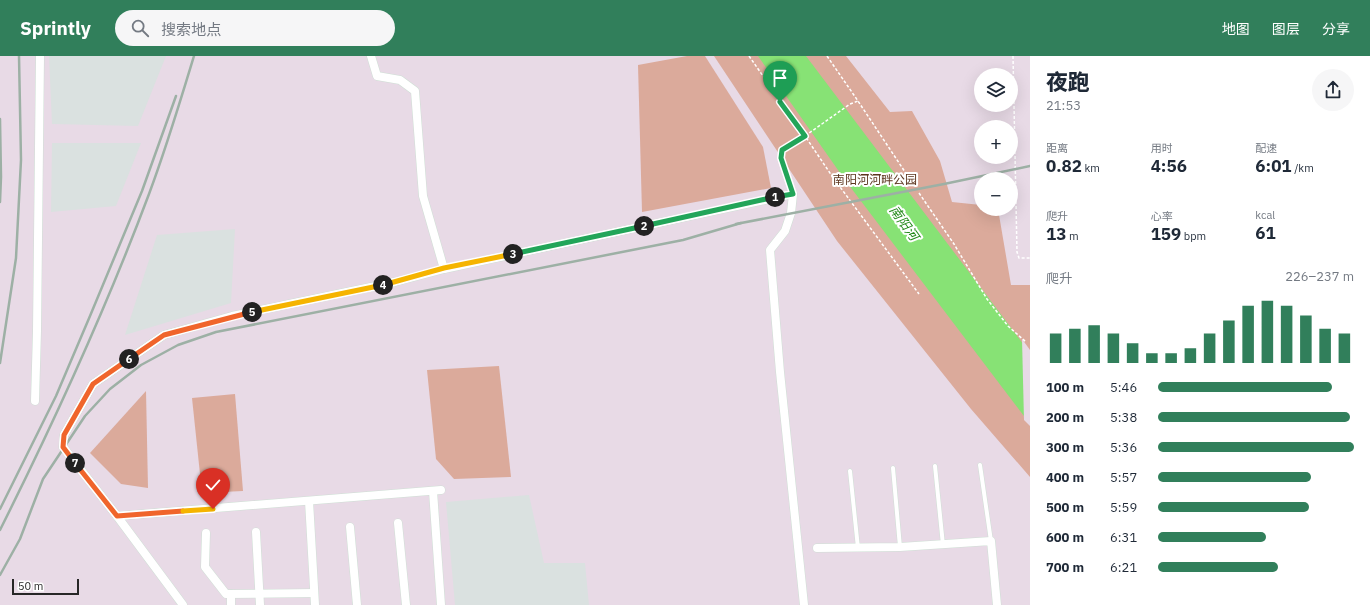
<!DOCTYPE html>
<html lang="zh">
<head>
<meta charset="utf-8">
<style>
  :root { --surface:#fff; --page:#f6f6f7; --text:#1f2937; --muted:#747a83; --accent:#317f5b }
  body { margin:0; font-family:"IBM Plex Sans","Noto Sans SC",sans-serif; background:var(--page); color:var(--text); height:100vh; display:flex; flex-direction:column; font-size:15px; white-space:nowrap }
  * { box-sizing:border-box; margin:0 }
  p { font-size:13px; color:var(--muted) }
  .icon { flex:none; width:22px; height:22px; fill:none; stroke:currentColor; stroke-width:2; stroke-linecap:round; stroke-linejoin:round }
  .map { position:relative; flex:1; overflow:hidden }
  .details { display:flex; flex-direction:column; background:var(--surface); width:340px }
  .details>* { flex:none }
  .fabs { position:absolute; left:974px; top:12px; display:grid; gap:8px }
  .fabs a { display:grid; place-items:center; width:44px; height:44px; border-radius:50%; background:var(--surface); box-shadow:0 4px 16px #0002; font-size:20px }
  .scale { position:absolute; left:12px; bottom:10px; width:67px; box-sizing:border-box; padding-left:4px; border:2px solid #272727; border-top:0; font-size:11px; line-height:14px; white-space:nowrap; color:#272727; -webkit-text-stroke:3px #fff; paint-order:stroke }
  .pin { position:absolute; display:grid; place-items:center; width:34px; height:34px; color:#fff; margin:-41px -17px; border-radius:50% 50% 50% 0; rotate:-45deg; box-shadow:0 0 4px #0007 }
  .pin .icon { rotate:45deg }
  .km { position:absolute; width:20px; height:20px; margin:-10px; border-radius:50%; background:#222; color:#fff; font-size:11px; line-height:20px; text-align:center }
  .round { display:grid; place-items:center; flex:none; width:42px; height:42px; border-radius:21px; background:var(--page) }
  .summary { display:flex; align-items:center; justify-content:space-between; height:68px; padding:0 16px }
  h1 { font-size:22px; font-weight:800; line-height:30px }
  .metrics { display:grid; grid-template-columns:repeat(3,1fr); gap:6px; height:68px; padding:4px 16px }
  .metrics div { display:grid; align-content:center }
  .metrics b { font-size:17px; font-weight:800 }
  .metrics small { font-size:11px; font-weight:400 }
  .metrics p { font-size:11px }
  .chart { height:112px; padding:8px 16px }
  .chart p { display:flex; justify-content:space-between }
  .chart svg { width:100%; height:72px; margin-top:4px; stroke:var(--accent); stroke-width:6 }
  ul { padding:0 16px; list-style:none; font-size:13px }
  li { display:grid; grid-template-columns:64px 48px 1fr; align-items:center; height:30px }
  li i { height:10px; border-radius:5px; background:var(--accent) }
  header { display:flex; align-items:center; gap:24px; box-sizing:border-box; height:56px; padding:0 20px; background:var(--accent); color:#fff }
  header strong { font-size:19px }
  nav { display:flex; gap:22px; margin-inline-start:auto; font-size:14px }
  .search { width:280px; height:36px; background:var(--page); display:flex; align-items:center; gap:10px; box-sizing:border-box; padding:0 14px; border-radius:22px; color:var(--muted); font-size:15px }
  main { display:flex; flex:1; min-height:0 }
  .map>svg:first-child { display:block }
</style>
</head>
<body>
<header>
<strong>Sprintly</strong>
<div class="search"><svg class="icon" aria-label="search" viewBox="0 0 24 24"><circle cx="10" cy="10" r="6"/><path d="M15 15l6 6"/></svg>搜索地点</div>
<nav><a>地图</a><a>图层</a><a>分享</a></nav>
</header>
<main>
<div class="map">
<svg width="1030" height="549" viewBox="0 0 1030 549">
  <rect width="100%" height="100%" fill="#e8dae6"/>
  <g fill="#dae1e0">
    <polygon points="49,0 166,0 138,70 52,68"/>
    <polygon points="52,87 141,87 116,150 51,156"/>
    <polygon points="235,173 231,247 125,279 157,179"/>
    <polygon points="529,439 544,507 585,507 589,549 455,549 446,446"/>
  </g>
  <g fill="#dbaa9b">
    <polygon points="687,0 705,0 763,91 771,132 642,156 638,9"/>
    <polygon points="714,0 846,0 890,56 912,55 940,105 952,146 981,149 981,153 998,153 1011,229 1030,229 1030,421 971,353 837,185"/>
    <polygon points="499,310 511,421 454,423 436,403 427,314"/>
    <polygon points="146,335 148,432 121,428 90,397"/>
    <polygon points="235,338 243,435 202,437 192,342"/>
  </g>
  <polygon fill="#87e275" points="758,0 806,0 1030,297 1030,368 845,124"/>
  <polygon fill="#e8dae6" points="1022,283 1030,294 1030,370 1024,364"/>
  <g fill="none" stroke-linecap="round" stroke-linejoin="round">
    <g stroke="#cfdfd5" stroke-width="5">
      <g id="lane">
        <polyline points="980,409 991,485"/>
        <polyline points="935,410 943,489"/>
        <polyline points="893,412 900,491"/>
        <polyline points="850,415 858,492"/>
      </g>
    </g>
    <g stroke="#cfdfd5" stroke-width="9">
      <g id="street">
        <polyline points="371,0 377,20 400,24 415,35 423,140 444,213"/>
        <polyline points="35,345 37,275 40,0"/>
        <polyline points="433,435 441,549"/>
        <polyline points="309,445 315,549"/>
        <polyline points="117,460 441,434"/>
        <polyline points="398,467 406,549"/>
        <polyline points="350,471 357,549"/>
        <polyline points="256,476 260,549"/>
        <polyline points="206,477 205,511 226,538 314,537"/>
        <polyline points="817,492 900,491 991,485 997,549"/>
        <polyline points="183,549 117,460 63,391 64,379 93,328 164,279 232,260 395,226 444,213 793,138 791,157 785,175 770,194 780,316 804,549"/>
        <polyline points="231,549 231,538"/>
      </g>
    </g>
    <g stroke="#fff" stroke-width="1.5" stroke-dasharray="3 2" stroke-linecap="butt">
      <polyline points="749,0 805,80 832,120 919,238"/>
      <polyline points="827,0 858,45 913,128"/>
      <polyline points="1013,0 1017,196 1019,202 1030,202"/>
      <polyline points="791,130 781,102 782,94 805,80 850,48 858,45"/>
      <polyline points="919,137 954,188 987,243 1008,270 1026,286"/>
    </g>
    <use href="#lane" stroke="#fff" stroke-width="4"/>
    <use href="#street" stroke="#fff" stroke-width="8"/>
    <g stroke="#9db0a5" stroke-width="2.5">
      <polyline points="0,63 1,121 0,146"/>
      <polyline points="736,168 944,128 1030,110"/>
      <polyline points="0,307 16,202 21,104 19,0"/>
      <polyline points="0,453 56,340 90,260 142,135 176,40"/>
      <path d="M0,474C55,364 106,253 149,138C166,93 180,46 194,0"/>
      <polyline points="0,519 20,483 43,423 85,360 110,333 141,309 178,289 216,276 683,184 741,167"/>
    </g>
  </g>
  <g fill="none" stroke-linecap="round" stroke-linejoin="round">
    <g stroke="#fff" stroke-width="8">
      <polyline id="split-1" points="775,141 793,138 781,102 782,94 805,80 780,46"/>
    </g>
    <g stroke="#fff" stroke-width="8">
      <polyline id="split-2" points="644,170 775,141"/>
    </g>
    <g stroke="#fff" stroke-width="8">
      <polyline id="split-3" points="513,198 644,170"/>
    </g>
    <g stroke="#fff" stroke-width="8">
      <polyline id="split-4" points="383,229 444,212 513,198"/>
    </g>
    <g stroke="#fff" stroke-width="8">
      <polyline id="split-5" points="252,256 383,229"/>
    </g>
    <g stroke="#fff" stroke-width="8">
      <polyline id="split-6" points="129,303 164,279 252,256"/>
    </g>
    <g stroke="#fff" stroke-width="8">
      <polyline id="split-7" points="75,407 63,391 64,379 93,328 129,303"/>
    </g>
    <g stroke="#fff" stroke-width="8">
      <polyline id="split-8" points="75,407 117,460 183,455"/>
    </g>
    <g stroke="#fff" stroke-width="8">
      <polyline id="split-9" points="183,455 213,453"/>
    </g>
    <use href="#split-1" stroke="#22a559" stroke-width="5"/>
    <use href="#split-2" stroke="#22a559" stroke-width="5"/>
    <use href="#split-3" stroke="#22a559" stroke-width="5"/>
    <use href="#split-4" stroke="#f5b400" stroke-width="5"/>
    <use href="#split-5" stroke="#f5b400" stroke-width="5"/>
    <use href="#split-6" stroke="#f0652b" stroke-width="5"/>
    <use href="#split-7" stroke="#f0652b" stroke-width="5"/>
    <use href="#split-8" stroke="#f0652b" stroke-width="5"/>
    <use href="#split-9" stroke="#f5b400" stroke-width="5"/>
  </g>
  <g text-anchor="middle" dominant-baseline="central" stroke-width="4" stroke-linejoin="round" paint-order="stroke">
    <g font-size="12" fill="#5c361f" stroke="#fff">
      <text x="875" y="123">南阳河河畔公园</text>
    </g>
    <g font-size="13" font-style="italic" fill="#228919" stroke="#fff">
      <text transform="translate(904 167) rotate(54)">南阳河</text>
    </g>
  </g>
</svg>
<div class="fabs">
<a><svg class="icon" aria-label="layers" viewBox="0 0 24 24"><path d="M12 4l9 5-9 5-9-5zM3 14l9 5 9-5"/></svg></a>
<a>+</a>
<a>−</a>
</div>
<div class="scale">50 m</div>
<div class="pin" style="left:780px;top:46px;background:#1e9e55"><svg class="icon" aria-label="arrive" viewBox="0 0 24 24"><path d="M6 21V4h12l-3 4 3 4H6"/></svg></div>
<div class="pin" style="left:213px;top:453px;background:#d93025"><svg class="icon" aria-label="check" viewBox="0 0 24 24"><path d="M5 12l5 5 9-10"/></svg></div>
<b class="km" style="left:775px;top:141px">1</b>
<b class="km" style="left:644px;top:170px">2</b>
<b class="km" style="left:513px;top:198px">3</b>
<b class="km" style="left:383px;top:229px">4</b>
<b class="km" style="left:252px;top:256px">5</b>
<b class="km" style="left:129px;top:303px">6</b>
<b class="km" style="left:75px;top:407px">7</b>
</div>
<section class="details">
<div class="summary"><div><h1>夜跑</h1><p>21:53</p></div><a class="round"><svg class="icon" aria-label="share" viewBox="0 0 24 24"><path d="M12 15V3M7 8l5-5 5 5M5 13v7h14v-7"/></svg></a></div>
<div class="metrics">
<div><p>距离</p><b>0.82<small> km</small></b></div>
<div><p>用时</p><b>4:56</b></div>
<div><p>配速</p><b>6:01<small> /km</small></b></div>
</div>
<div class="metrics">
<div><p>爬升</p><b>13<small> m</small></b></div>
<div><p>心率</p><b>159<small> bpm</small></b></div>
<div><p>kcal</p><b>61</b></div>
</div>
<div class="chart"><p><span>爬升</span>226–237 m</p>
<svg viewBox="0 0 160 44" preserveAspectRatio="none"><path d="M5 44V26M15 44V23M25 44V21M35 44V26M45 44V32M55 44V38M65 44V38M75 44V35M85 44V26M95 44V18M105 44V9M115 44V6M125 44V9M135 44V15M145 44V23M155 44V26"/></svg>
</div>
<ul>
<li><b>100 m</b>5:46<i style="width:89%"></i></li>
<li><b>200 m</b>5:38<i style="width:98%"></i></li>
<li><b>300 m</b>5:36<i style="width:100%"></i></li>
<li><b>400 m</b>5:57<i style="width:78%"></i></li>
<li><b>500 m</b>5:59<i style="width:77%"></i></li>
<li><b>600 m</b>6:31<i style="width:55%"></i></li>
<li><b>700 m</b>6:21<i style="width:61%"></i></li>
</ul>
</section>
</main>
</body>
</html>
